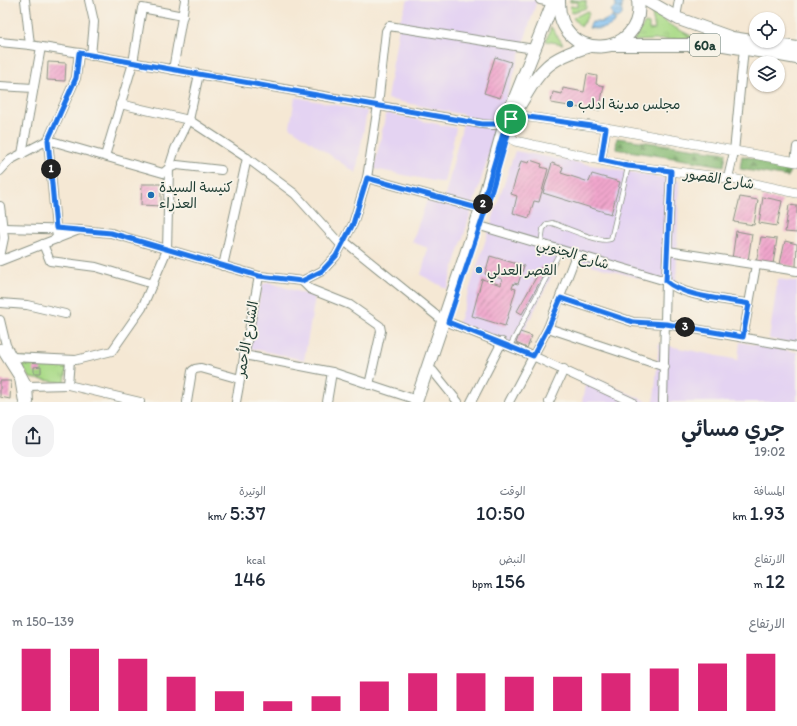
<!DOCTYPE html>
<html lang="ar">
<head>
<meta charset="utf-8">
<style>
  :root { --surface:#fff; --page:#f2f2f3; --text:#1f2937; --muted:#747a83; --accent:#db2777 }
  body { margin:0; font-family:Itim,"Playpen Sans Arabic",sans-serif; background:var(--page); color:var(--text); direction:rtl; height:100vh; display:flex; flex-direction:column; font-size:15px; white-space:nowrap }
  * { box-sizing:border-box; margin:0 }
  p { font-size:13px; color:var(--muted) }
  .icon { flex:none; width:22px; height:22px; fill:none; stroke:currentColor; stroke-width:2; stroke-linecap:round; stroke-linejoin:round }
  .map { position:relative; height:402px; overflow:hidden; direction:ltr }
  .sheet { display:flex; flex-direction:column; background:var(--surface); flex:1 }
  .sheet>* { flex:none }
  .buttons { position:absolute; left:749px; top:12px; display:grid; gap:8px }
  .buttons a { display:grid; place-items:center; width:36px; height:36px; border-radius:50%; background:var(--surface); box-shadow:0 1px 3px #0004; font-size:20px }
  .pin { position:absolute; display:grid; place-items:center; width:34px; height:34px; color:#fff; margin:-17px; border:2px solid #fff; border-radius:50%; box-shadow:0 1px 4px #0007 }
  .km { position:absolute; width:20px; height:20px; margin:-10px; border-radius:50%; background:#222; color:#fff; font-size:11px; line-height:20px; text-align:center }
  .round { display:grid; place-items:center; flex:none; width:42px; height:42px; border-radius:16px; background:var(--page) }
  .summary { display:flex; align-items:center; justify-content:space-between; height:68px; padding:0 12px }
  h1 { font-size:22px; font-weight:600; line-height:30px }
  .figures { display:grid; grid-template-columns:repeat(3,1fr); gap:6px; height:68px; padding:4px 12px }
  .figures div { display:grid; align-content:center }
  .figures b { font-size:20px; font-weight:600 }
  .figures small { font-size:11px; font-weight:400 }
  .figures p { font-size:11px }
  .chart { height:112px; padding:8px 12px }
  .chart p { display:flex; justify-content:space-between }
  .chart svg { width:100%; height:72px; margin-top:4px; stroke:var(--accent); stroke-width:6 }
  .map>svg:first-child { display:block }
</style>
</head>
<body>
<div class="map">
<svg width="797" height="402" viewBox="0 0 797 402">
  <defs>
    <pattern id="grass-tufts" width="24" height="20" patternUnits="userSpaceOnUse"><rect width="24" height="20" fill="#abdb89"/><path d="M3 7l-1-3M5 7V3M7 7l1-3M15 17l-1-3M17 17v-4M19 17l1-3" fill="none" stroke="#93bd77"/></pattern>
    <pattern id="forest-firs" width="22" height="20" patternUnits="userSpaceOnUse"><rect width="22" height="20" fill="#88bb75"/><path d="M5 1l3.5 6h-7zM16 11l3.5 6h-7z" fill="#6f9961"/></pattern>
    <pattern id="water-rules" width="6" height="5" patternUnits="userSpaceOnUse"><rect width="6" height="5" fill="#7dbdf2"/><path d="M0 2.5h6" fill="none" stroke="#669bc5"/></pattern>
    <pattern id="building-hatch" width="6" height="6" patternUnits="userSpaceOnUse"><rect width="6" height="6" fill="#f0a6cc"/><path d="M-1 1l2-2M0 6l6-6M5 7l2-2" fill="none" stroke="#c288a6"/></pattern>
  </defs>
  <rect width="100%" height="100%" fill="#f7f3e8"/>
  <filter id="ink" filterUnits="userSpaceOnUse"><feTurbulence type="fractalNoise" baseFrequency=".025" numOctaves="2"/><feDisplacementMap in="SourceGraphic" scale="8" xChannelSelector="R" yChannelSelector="G"/><feConvolveMatrix kernelMatrix="1 2 1 2 8 2 1 2 1" color-interpolation-filters="sRGB"/></filter>
  <filter id="wash" filterUnits="userSpaceOnUse"><feTurbulence type="fractalNoise" baseFrequency=".012" numOctaves="4" result="noise"/><feDisplacementMap in="SourceGraphic" scale="16" xChannelSelector="R" yChannelSelector="G"/><feGaussianBlur stdDeviation="0.9" result="paint"/><feColorMatrix in="noise" values="0 0 0 0 0 0 0 0 0 0 0 0 0 0 0 0 0 1.4 0 .05"/><feComposite in="paint" operator="in"/></filter>
  <g filter="url(#wash)">
    <rect width="100%" height="100%" fill="#f5e8d4"/>
    <g fill="#e4d3f2">
      <polygon points="408,0 537,0 447,289 421,275 428,248 412,242 427,200 443,204 465,115 387,99 400,20"/>
      <polygon points="295,97 367,111 356,173 290,127"/>
      <polygon points="386,113 456,128 444,183 374,169"/>
      <polygon points="515,151 679,181 676,288 561,257 513,353 457,327"/>
      <polygon points="778,279 797,282 797,344 769,339"/>
      <polygon points="268,282 315,297 304,360 250,348 262,285"/>
      <polygon points="740,342 797,352 797,402 654,402 659,344 738,360"/>
      <polygon points="587,375 648,402 582,402"/>
    </g>
    <g fill="url(#grass-tufts)" stroke="#658c5e">
      <polygon points="570,0 586,1 586,8 571,13 570,6 578,7 578,2 570,2"/>
      <polygon points="651,10 670,25 695,38 633,41 645,23 649,24 649,30 655,29"/>
      <polygon points="587,11 589,14 581,27 573,18"/>
      <polygon points="551,27 563,44 546,41"/>
      <polygon points="18,358 68,361 65,383 30,378"/>
    </g>
    <g fill="url(#forest-firs)" stroke="#547c54">
      <polygon points="617,138 726,153 724,166 616,149"/>
      <polygon points="742,156 791,165 788,177 740,169"/>
    </g>
    <g fill="url(#water-rules)" stroke="#4e7d93">
      <polygon points="615,0 622,0 622,9 619,7 622,11 622,15 618,18 613,17 611,10 616,7"/>
      <path d="M611,17L616,20L615,22C607,29 599,30 589,28L592,22H602Z"/>
    </g>
    <g id="blocks">
      <g fill="url(#building-hatch)">
        <polygon points="495,57 511,62 500,98 484,93"/>
        <polygon points="48,62 66,63 65,81 47,80"/>
        <polygon points="587,74 597,76 596,84 604,86 599,111 551,103 553,92 562,94 563,88 584,92"/>
        <polygon points="530,160 542,164 541,167 548,169 539,202 534,201 529,218 513,213 517,196 511,194 521,161 529,163"/>
        <polygon points="552,163 563,167 561,173 589,182 592,174 620,182 611,214 543,193"/>
        <polygon points="142,184 161,184 161,206 141,205"/>
        <polygon points="740,197 758,200 754,225 734,222"/>
        <polygon points="763,197 782,201 777,226 759,223"/>
        <polygon points="789,205 797,206 797,233 785,232"/>
        <polygon points="736,231 752,234 748,261 732,259"/>
        <polygon points="761,237 777,239 773,264 756,263"/>
        <polygon points="785,241 797,244 796,267 780,264"/>
        <polygon points="490,256 524,266 518,284 514,283 512,288 516,289 505,326 472,316 482,279 501,285 502,279 485,274"/>
        <polygon points="542,267 547,269 522,314 517,311"/>
        <polygon points="520,332 532,336 527,348 516,343"/>
        <polygon points="41,366 41,373 34,373 34,367"/>
        <polygon points="0,381 11,381 10,399 0,397"/>
      </g>
    </g>
  </g>
  <g filter="url(#ink)">
    <use href="#blocks" fill-opacity="0" stroke="#8a9284" stroke-width="1"/>
    <g fill="none" stroke-linecap="round" stroke-linejoin="round">
      <g stroke="#8a9284" stroke-width="5.5">
        <g id="service">
          <path d="M541,244L543,229L547,224L552,223C565,227 600,244 611,239L628,167"/>
          <polyline points="510,346 561,250"/>
        </g>
      </g>
      <g stroke="#8a9284" stroke-width="10">
        <g id="minor">
          <polyline points="25,0 30,45"/>
          <polyline points="89,0 94,22 91,56"/>
          <polyline points="540,0 552,2"/>
          <polyline points="676,17 679,0"/>
          <polyline points="0,42 30,45 79,53 482,124 493,125 505,123"/>
          <polyline points="173,70 185,0"/>
          <polyline points="0,86 33,88"/>
          <polyline points="120,104 189,120 247,158 295,194 341,245"/>
          <polyline points="22,154 41,47"/>
          <polyline points="105,156 133,63 142,8 183,16"/>
          <polyline points="795,162 797,147"/>
          <polyline points="0,171 10,160 48,140 76,78 79,53"/>
          <polyline points="367,178 481,209"/>
          <polyline points="728,178 734,152 744,48"/>
          <polyline points="0,206 4,238 0,257"/>
          <path d="M480,226L666,281C684,297 724,299 749,304"/>
          <polyline points="79,230 111,233 259,276 302,281 322,271 336,256 353,224 367,178 378,105 386,31 389,26 534,49"/>
          <polyline points="57,239 48,140 163,173 169,168 177,165 221,170"/>
          <polyline points="344,241 442,320"/>
          <polyline points="43,244 50,261 96,267 153,284"/>
          <polyline points="668,251 797,271"/>
          <polyline points="0,261 79,230 4,228"/>
          <polyline points="223,266 247,158"/>
          <polyline points="302,281 310,289 350,305 380,326 381,331 369,385"/>
          <polyline points="561,298 633,322 666,324 797,347"/>
          <polyline points="0,303 27,305 65,314"/>
          <polyline points="0,320 6,345 28,386 29,402"/>
          <polyline points="448,322 533,356 632,402"/>
          <polyline points="548,328 665,367"/>
          <polyline points="743,337 756,265"/>
          <polyline points="0,348 19,378 23,402"/>
          <polyline points="244,355 332,372 417,400"/>
          <polyline points="12,357 76,360 112,351 142,308 167,250 169,168 175,149 189,120 199,74"/>
          <polyline points="433,371 458,402"/>
          <polyline points="68,385 140,402"/>
          <polyline points="28,386 68,385 70,360"/>
          <polyline points="187,402 192,371 195,369 201,368 240,379"/>
          <polyline points="236,402 259,276"/>
          <polyline points="327,402 332,372"/>
          <polyline points="471,402 502,342"/>
          <polyline points="509,402 548,328 576,255"/>
          <polyline points="549,402 564,369"/>
          <polyline points="663,402 666,281 671,171"/>
        </g>
      </g>
      <g stroke="#8a9284" stroke-width="10">
        <g id="tertiary">
          <polyline points="509,120 522,116 606,128 797,162"/>
          <polyline points="504,130 515,141 628,166 728,178 797,193"/>
          <polyline points="601,159 606,128"/>
        </g>
      </g>
      <g stroke="#8a9284" stroke-width="14">
        <g id="primary">
          <path d="M559,0C557,65 646,59 638,0"/>
          <polyline points="646,0 679,19 732,38 797,48"/>
          <polyline points="613,45 724,45 797,58"/>
          <path d="M514,114C540,73 540,61 590,46"/>
          <polyline points="416,402 481,209 505,123 554,0"/>
        </g>
      </g>
      <use href="#service" stroke="#fff" stroke-width="4"/>
      <use href="#minor" stroke="#fff" stroke-width="8"/>
      <use href="#tertiary" stroke="#fff" stroke-width="9"/>
      <use href="#primary" stroke="#fff" stroke-width="12"/>
    </g>
  </g>
  <g fill="none" stroke-linecap="round" stroke-linejoin="round" filter="url(#ink)">
    <g stroke="#fff" stroke-width="8">
      <path id="route" d="M79,53L482,124H500L522,116L606,128L601,160L628,166L671,171L666,281C684,297 724,299 749,304L743,337L666,324L633,322L561,298L548,328L533,356L448,322L492,190L508,134L504,130L481,209L367,178L353,224L336,256L322,271L302,281L259,276L111,233L56,228L48,140L76,78Z"/>
    </g>
    <use href="#route" stroke="#1a73e8" stroke-width="5"/>
  </g>
  <g fill="#1f6fb2" stroke="#f7f3e8" stroke-width="1.5">
    <circle cx="570" cy="104" r="4"/>
    <circle cx="151" cy="195" r="4"/>
    <circle cx="479" cy="270" r="4"/>
  </g>
  <g text-anchor="middle" dominant-baseline="central" stroke-width="3.5" stroke-linejoin="round" paint-order="stroke">
    <rect fill="#f7f3e8" stroke="#60746a" stroke-width="1" x="690" y="34" width="30" height="22" rx="3"/>
    <g font-size="13" font-weight="bold" fill="#1f3d34">
      <text x="705" y="45">60a</text>
    </g>
    <g font-size="14" fill="#1f3d34" stroke="#f7f3e8" text-anchor="start">
      <text x="578" y="104">مجلس مدينة ادلب</text>
      <text x="159" y="187">كنيسة السيدة<tspan x="159" dy="16">العذراء</tspan></text>
      <text x="487" y="270">القصر العدلي</text>
    </g>
    <g font-size="14" fill="#1f3d34" stroke="#f7f3e8">
      <text transform="translate(719 179) rotate(9)">شارع القصور</text>
      <text transform="translate(573 254) rotate(17)">شارع الجنوبي</text>
      <text transform="translate(247 339) rotate(-80)">الشارع الأحمر</text>
    </g>
  </g>
</svg>
<div class="buttons">
<a><svg class="icon" aria-label="locate" viewBox="0 0 24 24"><circle cx="12" cy="12" r="6"/><path d="M12 2v4M12 18v4M2 12h4M18 12h4"/></svg></a>
<a><svg class="icon" aria-label="layers" viewBox="0 0 24 24"><path d="M12 4l9 5-9 5-9-5zM3 14l9 5 9-5"/></svg></a>
</div>
<div class="pin" style="left:511px;top:119px;background:#1e9e55"><svg class="icon" aria-label="arrive" viewBox="0 0 24 24"><path d="M6 21V4h12l-3 4 3 4H6"/></svg></div>
<b class="km" style="left:51px;top:169px">1</b>
<b class="km" style="left:483px;top:204px">2</b>
<b class="km" style="left:685px;top:327px">3</b>
</div>
<section class="sheet">
<div class="summary"><div><h1>جري مسائي</h1><p>19:02</p></div><a class="round"><svg class="icon" aria-label="share" viewBox="0 0 24 24"><path d="M12 15V3M7 8l5-5 5 5M5 13v7h14v-7"/></svg></a></div>
<div class="figures">
<div><p>المسافة</p><b>1.93<small> km</small></b></div>
<div><p>الوقت</p><b>10:50</b></div>
<div><p>الوتيرة</p><b>5:37<small> /km</small></b></div>
</div>
<div class="figures">
<div><p>الارتفاع</p><b>12<small> m</small></b></div>
<div><p>النبض</p><b>156<small> bpm</small></b></div>
<div><p>kcal</p><b>146</b></div>
</div>
<div class="chart"><p><span>الارتفاع</span>139–150 m</p>
<svg viewBox="0 0 160 44" preserveAspectRatio="none"><path d="M5 44V6M15 44V6M25 44V12M35 44V23M45 44V32M55 44V38M65 44V35M75 44V26M85 44V21M95 44V21M105 44V23M115 44V23M125 44V21M135 44V18M145 44V15M155 44V9"/></svg>
</div>
</section>
</body>
</html>
